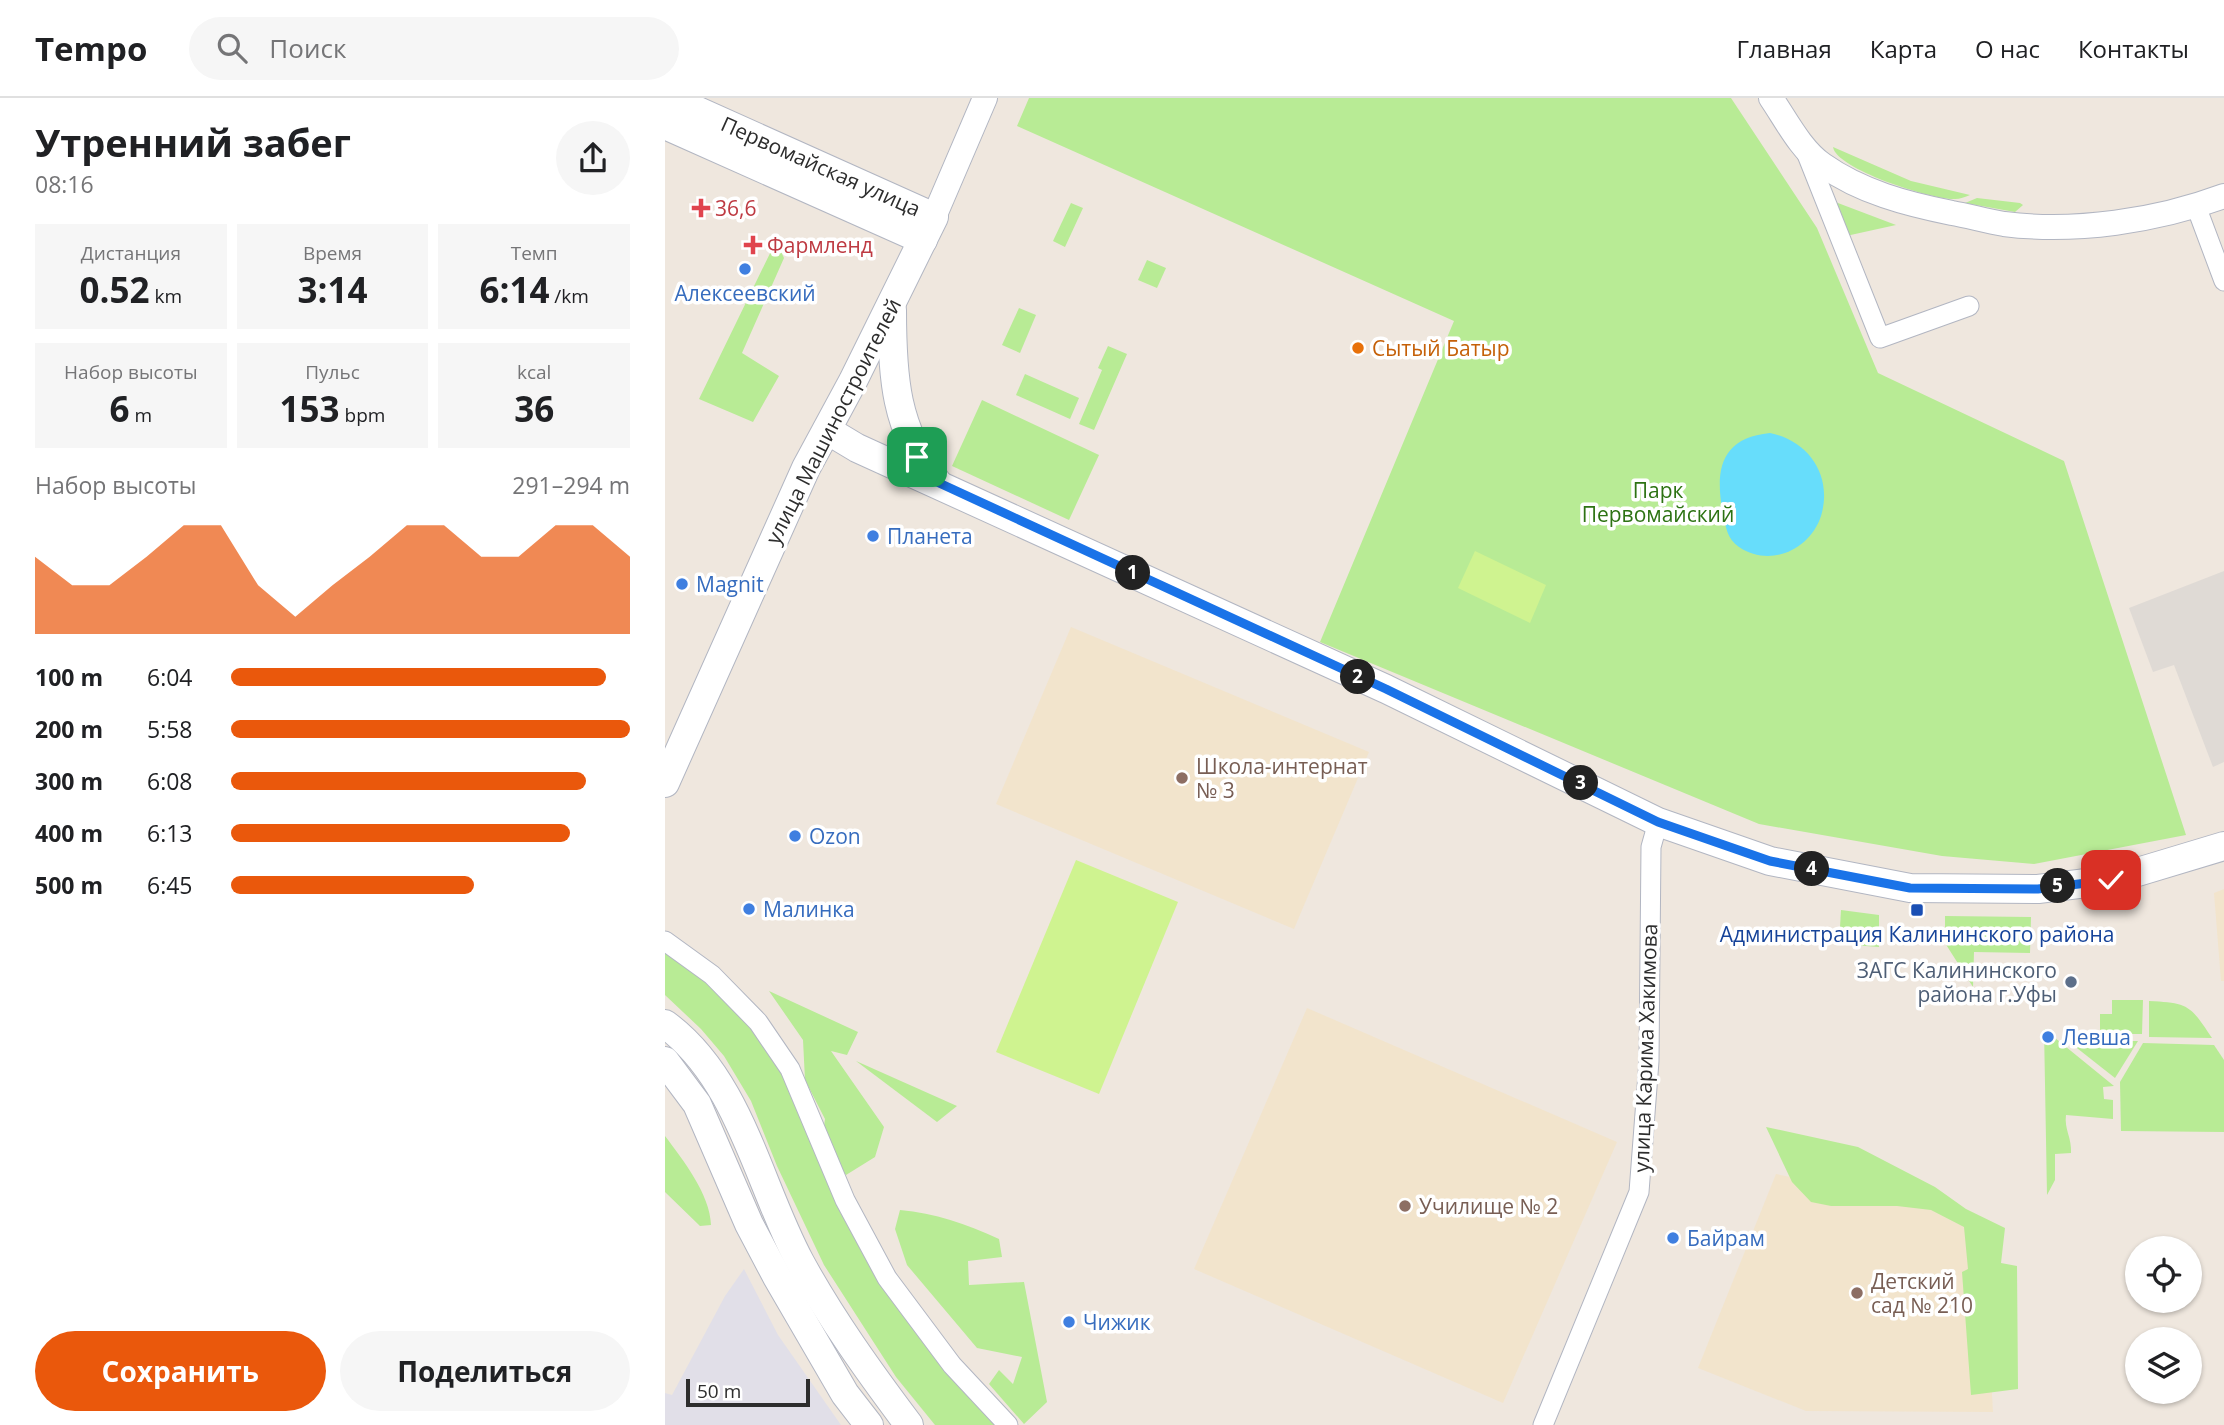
<!DOCTYPE html>
<html lang="ru">
<head>
<meta charset="utf-8">
<style>
  :root { --surface:#fff; --page:#f6f6f6; --text:#202124; --muted:#757577; --line:#e0e0e0; --accent:#ea580c }
  body { margin:0; font-family:"Open Sans",sans-serif; background:var(--page); color:var(--text); height:100vh; display:flex; flex-direction:column; font-size:26px; white-space:nowrap }
  * { box-sizing:border-box; margin:0 }
  p { font-size:23px; color:var(--muted) }
  .icon { flex:none; width:38px; height:38px; fill:none; stroke:currentColor; stroke-width:2; stroke-linecap:round; stroke-linejoin:round }
  .map { position:relative; flex:1; overflow:hidden }
  .sheet { display:flex; flex-direction:column; background:var(--surface); width:665px }
  .sheet>* { flex:none }
  .buttons { position:absolute; left:1460px; top:1138px; display:grid; gap:14px }
  .buttons a { display:grid; place-items:center; width:77px; height:77px; border-radius:50%; background:var(--surface); box-shadow:0 2px 5px #0004; font-size:35px }
  .scale { position:absolute; left:21px; bottom:18px; width:124px; box-sizing:border-box; padding-left:7px; border:4px solid #2d2d2d; border-top:0; font-size:19px; line-height:24px; white-space:nowrap; color:#2d2d2d; -webkit-text-stroke:5px #fff; paint-order:stroke }
  .pin { position:absolute; display:grid; place-items:center; width:60px; height:60px; color:#fff; margin:-30px; border-radius:14px; box-shadow:0 4px 10px #0006 }
  .km { position:absolute; width:35px; height:35px; margin:-18px; border-radius:50%; background:#222; color:#fff; font-size:19px; line-height:35px; text-align:center }
  .round { display:grid; place-items:center; flex:none; width:74px; height:74px; border-radius:37px; background:var(--page) }
  .summary { display:flex; align-items:center; justify-content:space-between; height:119px; padding:0 35px }
  h1 { font-size:38px; font-weight:700; line-height:52px }
  .metrics { display:grid; grid-template-columns:repeat(3,1fr); gap:10px; height:119px; padding:7px 35px }
  .metrics div { display:grid; align-content:center; border-radius:0px; background:var(--page); text-align:center }
  .metrics b { font-size:35px; font-weight:700 }
  .metrics small { font-size:19px; font-weight:400 }
  .metrics p { font-size:19px }
  .chart { height:196px; padding:14px 35px }
  .chart p { display:flex; justify-content:space-between }
  .chart svg { width:100%; height:126px; margin-top:7px; fill:var(--accent); opacity:.7 }
  .primary-button { display:flex; gap:14px; margin-top:auto; padding:14px 35px }
  .primary-button a { flex:1; height:80px; border-radius:42px; background:var(--accent); color:#fff; font-size:28px; font-weight:700; line-height:80px; text-align:center }
  .primary-button a+a { background:var(--page); color:var(--text) }
  ul { padding:0 35px; list-style:none; font-size:23px }
  li { display:grid; grid-template-columns:112px 84px 1fr; align-items:center; height:52px }
  li i { height:18px; border-radius:9px; background:var(--accent) }
  header { display:flex; align-items:center; gap:42px; box-sizing:border-box; height:98px; padding:0 35px; background:var(--surface); border-bottom:2px solid var(--line) }
  header strong { font-size:33px }
  nav { display:flex; gap:38px; margin-inline-start:auto; font-size:24px }
  .search { width:490px; height:63px; background:var(--page); display:flex; align-items:center; gap:18px; box-sizing:border-box; padding:0 24px; border-radius:38px; color:var(--muted); font-size:26px }
  main { display:flex; flex:1; min-height:0 }
  .map>svg:first-child { display:block }
</style>
</head>
<body>
<header>
<strong>Tempo</strong>
<div class="search"><svg class="icon" aria-label="search" viewBox="0 0 24 24"><circle cx="10" cy="10" r="6"/><path d="M15 15l6 6"/></svg>Поиск</div>
<nav><a>Главная</a><a>Карта</a><a>О нас</a><a>Контакты</a></nav>
</header>
<main>
<section class="sheet">
<div class="summary"><div><h1>Утренний забег</h1><p>08:16</p></div><a class="round"><svg class="icon" aria-label="share" viewBox="0 0 24 24"><path d="M12 15V3M7 8l5-5 5 5M5 13v7h14v-7"/></svg></a></div>
<div class="metrics">
<div><p>Дистанция</p><b>0.52<small> km</small></b></div>
<div><p>Время</p><b>3:14</b></div>
<div><p>Темп</p><b>6:14<small> /km</small></b></div>
</div>
<div class="metrics">
<div><p>Набор высоты</p><b>6<small> m</small></b></div>
<div><p>Пульс</p><b>153<small> bpm</small></b></div>
<div><p>kcal</p><b>36</b></div>
</div>
<div class="chart"><p><span>Набор высоты</span>291–294 m</p>
<svg viewBox="0 0 160 44" preserveAspectRatio="none"><path d="M0 44V17L10 27L20 27L30 17L40 6L50 6L60 27L70 38L80 27L90 17L100 6L110 6L120 17L130 17L140 6L150 6L160 17V44z"/></svg>
</div>
<ul>
<li><b>100 m</b>6:04<i style="width:94%"></i></li>
<li><b>200 m</b>5:58<i style="width:100%"></i></li>
<li><b>300 m</b>6:08<i style="width:89%"></i></li>
<li><b>400 m</b>6:13<i style="width:85%"></i></li>
<li><b>500 m</b>6:45<i style="width:61%"></i></li>
</ul>
<div class="primary-button"><a>Сохранить</a><a>Поделиться</a></div>
</section>
<div class="map">
<svg width="1559" height="1327" viewBox="0 0 1559 1327">
  <rect width="100%" height="100%" fill="#efe7de"/>
  <polygon fill="#e1dfe8" points="79,1171 113,1237 176,1327 0,1327 0,1295 7,1297 60,1198"/>
  <g fill="#f2e4cc">
    <polygon points="406,529 704,654 629,831 331,706"/>
    <polygon points="1559,791 1559,883 1556,883 1549,795"/>
    <polygon points="642,910 952,1044 838,1305 529,1171"/>
    <polygon points="1111,1076 1317,1119 1328,1314 1141,1313 1033,1270"/>
  </g>
  <g fill="#b8eb95">
    <polygon points="364,0 1066,0 1152,130 1213,275 1399,363 1521,737 1369,766 1277,758 1094,726 655,544 789,223 352,28"/>
    <path d="M1168,49L1246,83L1305,97C1300,99 1295,101 1290,101C1267,102 1171,71 1168,49Z"/>
    <polygon points="1312,100 1355,105 1358,107 1350,114 1300,105"/>
    <polygon points="1165,102 1231,127 1181,138"/>
    <polygon points="406,105 418,110 400,149 388,143"/>
    <polygon points="111,143 119,160 77,255 114,278 88,324 34,301"/>
    <polygon points="482,162 501,170 492,190 473,182"/>
    <polygon points="354,210 371,217 355,255 337,247"/>
    <polygon points="443,248 462,256 429,332 414,326 437,272 433,270"/>
    <polygon points="360,276 414,300 405,321 351,297"/>
    <polygon points="317,302 434,357 404,422 287,368"/>
    <polygon points="1176,812 1214,817 1214,849 1174,846"/>
    <polygon points="1280,818 1366,819 1365,855 1309,854 1308,889 1280,845"/>
    <polygon points="0,850 65,902 107,958 128,997 165,1085 331,1327 270,1327 231,1279 159,1167 112,1068 86,1003 59,958 36,931 0,897"/>
    <polygon points="104,893 193,934 182,957 166,953 219,1029 210,1059 181,1077 168,1063 158,1035 160,1021 140,982 138,942"/>
    <polygon points="1447,902 1478,902 1477,936 1435,936 1435,916 1447,916"/>
    <path d="M1484,903C1524,905 1525,907 1547,940L1484,939Z"/>
    <path d="M1379,931L1449,988L1438,989L1439,1001L1448,1002V1021L1401,1017C1399,1031 1407,1040 1406,1055L1390,1056V1082L1382,1097Z"/>
    <polygon points="1403,943 1473,943 1450,980"/>
    <polygon points="1478,945 1549,947 1559,962 1559,1034 1456,1033 1455,984"/>
    <polygon points="191,963 292,1008 272,1024"/>
    <polygon points="1101,1029 1193,1049 1270,1089 1301,1111 1340,1130 1336,1165 1352,1168 1353,1291 1306,1297 1297,1174 1303,1171 1299,1129 1266,1112 1232,1108 1166,1108 1146,1104 1127,1084"/>
    <path d="M0,1038C18,1062 45,1096 46,1127L35,1128L0,1094Z"/>
    <path d="M235,1112C270,1115 301,1126 334,1141L337,1159L303,1163L304,1187L359,1184L382,1304L359,1326L324,1286L334,1272L348,1286L357,1259L312,1250L242,1167L230,1131Z"/>
  </g>
  <g fill="#cff390">
    <polygon points="810,453 881,487 865,525 793,490"/>
    <polygon points="411,762 513,804 434,996 331,954"/>
  </g>
  <polygon fill="#dfdad5" points="1559,473 1559,664 1548,669 1509,567 1488,574 1464,510"/>
  <path fill="#67ddfb" d="M1105,335C1144,343 1168,378 1156,418C1145,452 1105,470 1074,449C1062,441 1061,429 1058,416C1050,374 1054,340 1105,335Z"/>
  <g fill="none" stroke-linecap="round" stroke-linejoin="round">
    <g stroke="#b2b6c2" stroke-width="21">
      <g id="minor">
        <polyline points="1141,54 1215,240 1304,208"/>
        <polyline points="1531,108 1559,183"/>
        <polyline points="0,843 47,877 93,924 125,971 180,1102 222,1180 287,1267 343,1327"/>
        <polyline points="878,1327 974,1094 984,963 986,749 993,724"/>
      </g>
    </g>
    <g stroke="#b2b6c2" stroke-width="26">
      <g id="tertiary">
        <path d="M1106,0C1121,22 1136,52 1158,67C1196,94 1242,106 1287,115C1304,118 1321,123 1339,126C1410,135 1492,123 1559,98"/>
        <polyline points="269,119 320,0"/>
      </g>
    </g>
    <g stroke="#b2b6c2" stroke-width="30">
      <g id="secondary">
        <polyline points="0,27 258,142"/>
        <path d="M227,212C227,278 230,331 272,384"/>
        <polyline points="162,332 192,350 721,591 993,724 1105,763 1245,790 1373,791 1446,782 1559,748"/>
        <polyline points="0,685 141,370 188,283 269,119 4,0"/>
        <path d="M0,926C75,981 93,1086 135,1164C166,1221 205,1275 244,1327"/>
        <polyline points="0,963 32,1006 84,1126 112,1179 180,1296 204,1327"/>
      </g>
    </g>
    <use href="#minor" stroke="#fff" stroke-width="19"/>
    <use href="#tertiary" stroke="#fff" stroke-width="24"/>
    <use href="#secondary" stroke="#fff" stroke-width="28"/>
  </g>
  <g fill="none" stroke-linecap="round" stroke-linejoin="round">
    <g stroke="#fff" stroke-width="14">
      <polyline id="route" points="252,359 272,384 721,591 993,724 1105,763 1245,790 1373,791 1446,782"/>
    </g>
    <use href="#route" stroke="#1a73e8" stroke-width="9"/>
  </g>
  <g fill="#e0444e" stroke="#fff" stroke-width="2.5">
    <path d="M32.5 99.5h7v7h7v7h-7v7h-7v-7h-7v-7h7z"/>
    <path d="M84.5 136.5h7v7h7v7h-7v7h-7v-7h-7v-7h7z"/>
  </g>
  <g fill="#3f7fe0" stroke="#fff" stroke-width="2.5">
    <circle cx="80" cy="171" r="7"/>
    <circle cx="208" cy="438" r="7"/>
    <circle cx="17" cy="486" r="7"/>
    <circle cx="130" cy="738" r="7"/>
    <circle cx="84" cy="811" r="7"/>
    <circle cx="1383" cy="939" r="7"/>
    <circle cx="1008" cy="1140" r="7"/>
    <circle cx="404" cy="1224" r="7"/>
  </g>
  <circle fill="#e8710a" stroke="#fff" stroke-width="2.5" cx="693" cy="250" r="7"/>
  <g fill="#8d6e63" stroke="#fff" stroke-width="2.5">
    <circle cx="517" cy="680" r="7"/>
    <circle cx="740" cy="1108" r="7"/>
    <circle cx="1192" cy="1195" r="7"/>
  </g>
  <rect fill="#1a4fb4" stroke="#fff" stroke-width="2.5" x="1245" y="805" width="14" height="14" rx="3.5"/>
  <circle fill="#5c6f8a" stroke="#fff" stroke-width="2.5" cx="1406" cy="884" r="7"/>
  <g text-anchor="middle" dominant-baseline="central" stroke-width="7" stroke-linejoin="round" paint-order="stroke">
    <g font-size="21" fill="#2d2d2d" stroke="#fff">
      <text transform="translate(156 68) rotate(24)">Первомайская улица</text>
      <text transform="translate(168 323) rotate(-63)">улица Машиностроителей</text>
      <text transform="translate(980 950) rotate(-88)">улица Карима Хакимова</text>
    </g>
    <g font-size="21" fill="#be3a42" stroke="#fff" text-anchor="start">
      <text x="50" y="110">36,6</text>
      <text x="102" y="147">Фармленд</text>
    </g>
    <g font-size="21" fill="#366cbe" stroke="#fff" text-anchor="start">
      <text x="80" y="195" text-anchor="middle">Алексеевский</text>
      <text x="222" y="438">Планета</text>
      <text x="31" y="486">Magnit</text>
      <text x="144" y="738">Ozon</text>
      <text x="98" y="811">Малинка</text>
      <text x="1397" y="939">Левша</text>
      <text x="1022" y="1140">Байрам</text>
      <text x="418" y="1224">Чижик</text>
    </g>
    <g font-size="21" fill="#c56008" stroke="#fff" text-anchor="start">
      <text x="707" y="250">Сытый Батыр</text>
    </g>
    <g font-size="21" fill="#2d7313" stroke="#fff">
      <text x="993" y="392">Парк<tspan x="993" dy="24">Первомайский</tspan></text>
    </g>
    <g font-size="21" fill="#785e54" stroke="#fff" text-anchor="start">
      <text x="531" y="668">Школа-интернат<tspan x="531" dy="24">№ 3</tspan></text>
      <text x="754" y="1108">Училище № 2</text>
      <text x="1206" y="1183">Детский<tspan x="1206" dy="24">сад № 210</tspan></text>
    </g>
    <g font-size="21" fill="#164399" stroke="#fff">
      <text x="1252" y="836">Администрация Калининского района</text>
    </g>
    <g font-size="21" fill="#4e5e75" stroke="#fff" text-anchor="end">
      <text x="1392" y="872">ЗАГС Калининского<tspan x="1392" dy="24">района г.Уфы</tspan></text>
    </g>
  </g>
</svg>
<div class="buttons">
<a><svg class="icon" aria-label="locate" viewBox="0 0 24 24"><circle cx="12" cy="12" r="6"/><path d="M12 2v4M12 18v4M2 12h4M18 12h4"/></svg></a>
<a><svg class="icon" aria-label="layers" viewBox="0 0 24 24"><path d="M12 4l9 5-9 5-9-5zM3 14l9 5 9-5"/></svg></a>
</div>
<div class="scale">50 m</div>
<div class="pin" style="left:252px;top:359px;background:#1e9e55"><svg class="icon" aria-label="arrive" viewBox="0 0 24 24"><path d="M6 21V4h12l-3 4 3 4H6"/></svg></div>
<div class="pin" style="left:1446px;top:782px;background:#d93025"><svg class="icon" aria-label="check" viewBox="0 0 24 24"><path d="M5 12l5 5 9-10"/></svg></div>
<b class="km" style="left:468px;top:475px">1</b>
<b class="km" style="left:693px;top:579px">2</b>
<b class="km" style="left:916px;top:685px">3</b>
<b class="km" style="left:1147px;top:771px">4</b>
<b class="km" style="left:1393px;top:788px">5</b>
</div>
</main>
</body>
</html>
